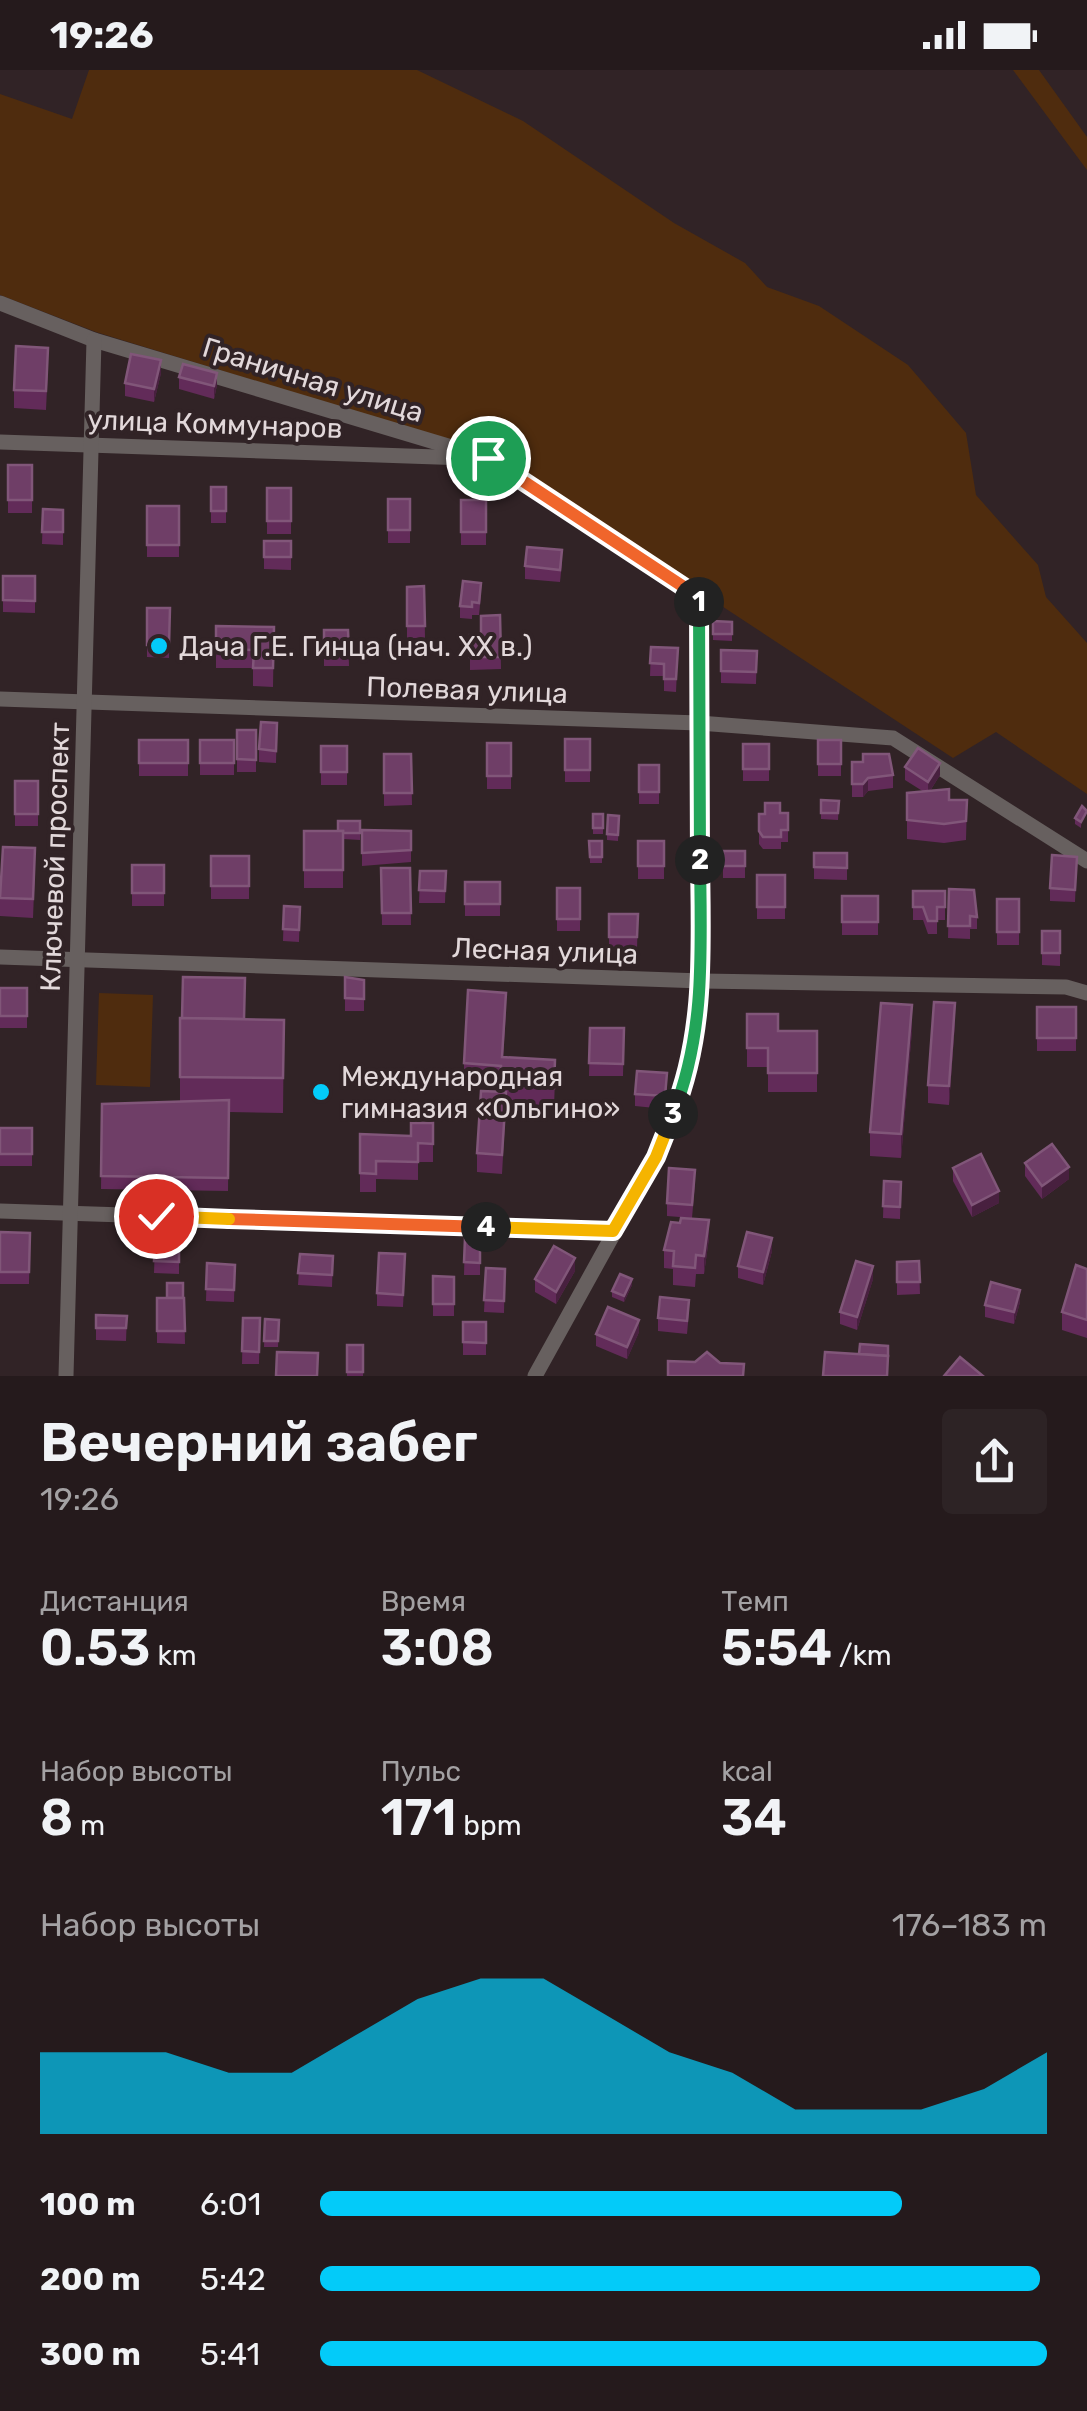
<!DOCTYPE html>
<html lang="ru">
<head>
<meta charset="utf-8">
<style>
  :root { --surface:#251a1c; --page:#2d2325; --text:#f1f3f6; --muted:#a3a1a3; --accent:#03cbf9 }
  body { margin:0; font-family:Rubik,sans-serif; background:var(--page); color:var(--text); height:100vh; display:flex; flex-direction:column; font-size:38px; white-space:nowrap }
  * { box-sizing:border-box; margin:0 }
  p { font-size:32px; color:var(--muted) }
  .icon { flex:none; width:55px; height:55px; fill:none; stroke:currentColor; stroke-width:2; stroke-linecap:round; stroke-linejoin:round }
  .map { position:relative; height:1306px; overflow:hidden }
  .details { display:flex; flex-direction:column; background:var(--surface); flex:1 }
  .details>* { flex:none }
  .pin { position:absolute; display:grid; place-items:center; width:85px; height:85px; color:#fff; margin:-42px; border:5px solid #fff; border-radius:50%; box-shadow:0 2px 10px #0007 }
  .km { position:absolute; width:50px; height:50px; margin:-25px; border-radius:50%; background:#222; color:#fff; font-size:28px; line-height:50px; text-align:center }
  .round { display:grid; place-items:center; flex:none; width:105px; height:105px; border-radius:10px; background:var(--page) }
  .head { display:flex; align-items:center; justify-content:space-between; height:170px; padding:0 40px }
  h1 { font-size:55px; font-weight:600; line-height:75px }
  .stats { display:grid; grid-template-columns:repeat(3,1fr); gap:15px; height:170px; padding:10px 40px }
  .stats div { display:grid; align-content:center }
  .stats b { font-size:50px; font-weight:600 }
  .stats small { font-size:28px; font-weight:400 }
  .stats p { font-size:28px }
  .chart { height:280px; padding:20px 40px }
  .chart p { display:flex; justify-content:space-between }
  .chart svg { width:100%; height:180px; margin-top:10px; fill:var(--accent); opacity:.7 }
  ul { padding:0 40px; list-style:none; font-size:32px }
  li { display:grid; grid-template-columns:160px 120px 1fr; align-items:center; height:75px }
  li i { height:25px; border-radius:12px; background:var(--accent) }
  .status { display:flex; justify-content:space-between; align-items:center; height:70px; padding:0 50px; background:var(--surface); direction:ltr }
  .status svg { height:28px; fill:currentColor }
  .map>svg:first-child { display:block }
</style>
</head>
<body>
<div class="status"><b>19:26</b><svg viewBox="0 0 49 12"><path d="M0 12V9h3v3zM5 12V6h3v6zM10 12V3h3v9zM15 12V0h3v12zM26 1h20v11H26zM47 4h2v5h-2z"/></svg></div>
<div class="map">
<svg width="1087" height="1306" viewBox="0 0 1087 1306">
  <rect width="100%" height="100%" fill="#312326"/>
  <g fill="#4f2c0e">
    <polygon points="89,0 417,0 523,51 674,153 745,193 767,217 819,236 908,295 966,363 976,425 1038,495 1046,527 1087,573 1087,724 996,662 953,688 489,383 96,262 0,225 0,24 72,49"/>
    <polygon points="1013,0 1039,0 1087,67 1087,100"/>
    <polygon points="99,923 153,925 150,1017 96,1015"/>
  </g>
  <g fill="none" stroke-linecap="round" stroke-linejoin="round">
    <g stroke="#67605f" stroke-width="15">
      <polyline points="0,233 94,270 488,388 699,527 702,911 686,1011 656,1087 535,1306"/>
      <polyline points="0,372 466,388"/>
      <polyline points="0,629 699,653 893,668 1087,791"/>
      <polyline points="0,887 702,911 1066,917 1087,923"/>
      <polyline points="0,1141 613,1161"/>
      <polyline points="66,1306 94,270"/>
    </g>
  </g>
  <g fill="#622b59">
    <polygon points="48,296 46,340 14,338 14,320"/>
    <polygon points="161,303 154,332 125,326 125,313"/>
    <polygon points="179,307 217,315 214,329 179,319"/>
    <rect x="8" y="395" width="24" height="48"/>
    <rect x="211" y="417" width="15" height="36"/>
    <rect x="267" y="418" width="24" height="46"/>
    <rect x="388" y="429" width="22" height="44"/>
    <rect x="461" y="430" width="25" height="45"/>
    <rect x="147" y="436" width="32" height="51"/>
    <polygon points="43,439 63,440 63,475 42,474"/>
    <polygon points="291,471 291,500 264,499 264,487"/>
    <polygon points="562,493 560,512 525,509 525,496"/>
    <polygon points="35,506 35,543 3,542 3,530"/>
    <polygon points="424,516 425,568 407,568 407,517"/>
    <polygon points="481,525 479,545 472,545 472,549 460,548 460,536"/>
    <polygon points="170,538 169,588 147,587 147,575"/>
    <polygon points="500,545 501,599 470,600 470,565 481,565"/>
    <polygon points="713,551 732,552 732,571 713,570"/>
    <polygon points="216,556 274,557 273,617 253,616 253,598 216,598"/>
    <polygon points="324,560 348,560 349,596 324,596"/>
    <polygon points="651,577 678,578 676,622 664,621 664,606 650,606"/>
    <polygon points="721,580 757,581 756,614 721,613"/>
    <polygon points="277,653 276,693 259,692 259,679"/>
    <rect x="237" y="660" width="19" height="42"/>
    <rect x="565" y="669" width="25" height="43"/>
    <rect x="139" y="670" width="49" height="36"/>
    <rect x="200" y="670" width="34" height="35"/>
    <rect x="818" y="670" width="23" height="36"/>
    <rect x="487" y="673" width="24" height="46"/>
    <rect x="743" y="674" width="26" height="37"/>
    <rect x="321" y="676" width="26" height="39"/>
    <polygon points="384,684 411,684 412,735 384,736"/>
    <polygon points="852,692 893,705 893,718 868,721 863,727 852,727"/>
    <rect x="639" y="695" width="20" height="39"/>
    <polygon points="905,697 940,705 930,721 949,730 967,730 966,770 944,773 907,769 907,723 924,722 905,710"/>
    <rect x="15" y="711" width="23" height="45"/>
    <polygon points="839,731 838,750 821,749 821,743"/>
    <polygon points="1082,736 1081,758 1075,754 1075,748"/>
    <polygon points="788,743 788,772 781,772 781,779 763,779 759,774 759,744"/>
    <rect x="593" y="744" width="10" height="20"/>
    <polygon points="619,746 618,771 607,770 607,764"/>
    <polygon points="360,751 360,770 343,769 343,818 304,818 304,761 338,761"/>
    <polygon points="362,760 411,761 411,792 362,796"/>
    <polygon points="589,771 602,771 602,793 590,793"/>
    <rect x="638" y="771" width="26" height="38"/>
    <rect x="723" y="781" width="22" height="27"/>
    <polygon points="847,783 847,810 814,809 814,797"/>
    <rect x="211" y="786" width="38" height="43"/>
    <polygon points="1077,787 1075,832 1050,831 1050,818"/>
    <rect x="132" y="795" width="32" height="41"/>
    <polygon points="35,797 33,848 0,846 0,828"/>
    <polygon points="381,798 410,798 411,855 382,855"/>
    <polygon points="420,801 446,801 445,833 419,833"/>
    <rect x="757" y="805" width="28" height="44"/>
    <rect x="465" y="812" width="35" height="34"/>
    <rect x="557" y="818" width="23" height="43"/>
    <polygon points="949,819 977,847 977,859 970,859 970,869 948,868"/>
    <polygon points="913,821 945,821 945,850 937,850 937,864 928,864 923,850 913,850"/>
    <rect x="842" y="826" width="36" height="39"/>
    <rect x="997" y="829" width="22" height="46"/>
    <polygon points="284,836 300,837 299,872 283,871"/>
    <polygon points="609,844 638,844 637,879 609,879"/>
    <polygon points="1042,861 1060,861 1060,896 1042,895"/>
    <polygon points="345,907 364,910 364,941 345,941"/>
    <rect x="0" y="918" width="27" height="40"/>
    <rect x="1037" y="937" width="39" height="44"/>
    <polygon points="506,941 503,987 555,1009 554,1037 506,1034 502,1104 477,1102 477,1083 500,1022 500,1014 464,1012 464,993"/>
    <polygon points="747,944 778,961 817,961 817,1022 768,1022 768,997 747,997"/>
    <polygon points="180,948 284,950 283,1043 229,1042 228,1121 101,1119 102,1034 180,1031"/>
    <polygon points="955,952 949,1035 928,1033 928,1015"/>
    <polygon points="590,958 624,958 623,1006 589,1006"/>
    <polygon points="912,960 901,1088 870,1086 870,1062"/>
    <polygon points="667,1016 665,1039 635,1036 635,1024"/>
    <polygon points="433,1053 433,1092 418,1092 418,1110 376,1109 376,1122 360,1122 360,1064 411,1066"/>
    <rect x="0" y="1058" width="32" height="38"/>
    <polygon points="1025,1093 1069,1109 1042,1129 1025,1106"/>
    <polygon points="953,1098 999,1133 972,1147 953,1111"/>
    <polygon points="884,1111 901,1112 900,1149 883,1148"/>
    <polygon points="695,1113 692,1148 667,1146 667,1133"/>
    <polygon points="0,1162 30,1163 29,1214 0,1214"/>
    <polygon points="465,1168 480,1169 480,1205 464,1205"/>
    <polygon points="709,1168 704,1204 696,1204 695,1217 673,1215 673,1199 664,1198 664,1180"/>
    <polygon points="155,1174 179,1174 179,1204 154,1203"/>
    <polygon points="772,1181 763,1215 738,1208 738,1196"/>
    <polygon points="300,1184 333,1186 332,1217 298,1215"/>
    <polygon points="919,1191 920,1224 897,1225 897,1192"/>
    <polygon points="207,1193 235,1195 234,1232 206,1231"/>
    <polygon points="405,1197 403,1237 377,1236 377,1223"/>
    <polygon points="486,1198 505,1199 504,1243 484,1242"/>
    <polygon points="1087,1199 1087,1268 1062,1260 1062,1242"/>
    <polygon points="575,1201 556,1234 535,1222 535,1209"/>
    <polygon points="433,1206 454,1207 454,1246 433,1246"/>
    <polygon points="873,1209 857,1260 840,1254 840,1242"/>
    <polygon points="632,1215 624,1232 612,1227 612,1221"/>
    <polygon points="157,1228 184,1228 185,1274 157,1273"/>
    <polygon points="1020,1232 1014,1254 985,1247 985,1235"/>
    <polygon points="689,1242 687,1264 658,1261 658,1248"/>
    <polygon points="96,1245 127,1246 126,1271 96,1270"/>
    <polygon points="243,1248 260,1248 259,1294 242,1294"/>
    <polygon points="265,1249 279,1250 278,1277 264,1277"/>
    <rect x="463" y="1252" width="23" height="33"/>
    <polygon points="639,1262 627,1289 596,1276 596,1264"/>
    <rect x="347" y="1275" width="16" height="31"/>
  </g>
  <g fill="#48203f">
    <polygon points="161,290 161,303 154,332 154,319"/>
    <polygon points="217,303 217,315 214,329 214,316"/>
    <polygon points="940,693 940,705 928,724 928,712"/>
    <polygon points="868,708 868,721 863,727 863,714"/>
    <polygon points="955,933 955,952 949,1035 949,1016"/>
    <polygon points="912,935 912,960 901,1088 901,1064"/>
    <polygon points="1069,1097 1069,1109 1042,1129 1042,1116"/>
    <polygon points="999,1121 999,1133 972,1147 972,1135"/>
    <polygon points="709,1150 709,1168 704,1204 704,1186"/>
    <polygon points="772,1168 772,1181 763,1215 763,1202"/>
    <polygon points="575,1188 575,1201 556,1234 556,1222"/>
    <polygon points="873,1196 873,1209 857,1260 857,1247"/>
    <polygon points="632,1209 632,1215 624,1232 624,1226"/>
    <polygon points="1020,1220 1020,1232 1014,1254 1014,1242"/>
    <polygon points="639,1250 639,1262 627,1289 627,1277"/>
  </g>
  <g fill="#6f3e67" stroke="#815679" stroke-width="2.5">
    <polygon points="16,276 48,278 46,321 14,320"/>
    <polygon points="131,284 161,290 154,319 125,313"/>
    <polygon points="183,294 217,303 214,316 179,307"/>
    <rect x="8" y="395" width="24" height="35"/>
    <rect x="211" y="417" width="15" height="24"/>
    <rect x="267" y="418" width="24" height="33"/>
    <rect x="388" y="429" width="22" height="31"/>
    <rect x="461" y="430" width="25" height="32"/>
    <rect x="147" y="436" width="32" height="39"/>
    <polygon points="43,439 63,440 63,462 42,462"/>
    <rect x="264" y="471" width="27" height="16"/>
    <polygon points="527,477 562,480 560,500 525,496"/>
    <polygon points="3,506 35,506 35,531 3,530"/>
    <polygon points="463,511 481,513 479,533 472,532 472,537 460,536"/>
    <polygon points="424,516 425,556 407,556 407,517"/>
    <polygon points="147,538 170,538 169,575 147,575"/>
    <polygon points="500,545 501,587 470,587 470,565 481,565 481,546"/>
    <polygon points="713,551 732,552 732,564 713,564"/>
    <polygon points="216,556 274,557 273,598 253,598 254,580 216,579"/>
    <polygon points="324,560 348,560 349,583 324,584"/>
    <polygon points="651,577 678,578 676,609 664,609 664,594 650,593"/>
    <polygon points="721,580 757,581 756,602 721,601"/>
    <polygon points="261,652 277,653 276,681 259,679"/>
    <polygon points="237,660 256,660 256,690 237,689"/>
    <rect x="565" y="669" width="25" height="31"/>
    <rect x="139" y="670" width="49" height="23"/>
    <rect x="200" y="670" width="34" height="23"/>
    <rect x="818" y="670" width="23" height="24"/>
    <rect x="487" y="673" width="24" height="33"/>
    <rect x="743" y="674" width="26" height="25"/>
    <rect x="321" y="676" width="26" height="26"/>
    <polygon points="918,678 940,693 928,712 905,697"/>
    <polygon points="384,684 411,684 412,723 384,723"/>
    <polygon points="863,684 889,684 893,705 868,708 863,714 852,714 852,692 863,692"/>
    <rect x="639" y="695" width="20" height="27"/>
    <rect x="15" y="711" width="23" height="33"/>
    <polygon points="949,719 949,730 967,730 966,751 944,754 907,750 907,723"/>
    <polygon points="821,730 839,731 838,743 821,743"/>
    <polygon points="765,733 780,733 780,743 788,743 788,760 781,760 781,767 763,767 759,761 759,744 765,744"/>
    <polygon points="1082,736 1087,741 1081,752 1075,748"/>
    <rect x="593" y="744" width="10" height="14"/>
    <polygon points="608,745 619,746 618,765 607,764"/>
    <polygon points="338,751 360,751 360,763 343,763 343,761 338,761"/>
    <polygon points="362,760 411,761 411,780 362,783"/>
    <rect x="304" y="761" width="39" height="39"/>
    <polygon points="589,771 602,771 602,787 590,787"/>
    <rect x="638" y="771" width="26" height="25"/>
    <polygon points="3,777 35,778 33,829 0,828"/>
    <rect x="723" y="781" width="22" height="15"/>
    <polygon points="814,783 847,783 847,798 814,797"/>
    <polygon points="1052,785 1077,787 1075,820 1050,818"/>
    <rect x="211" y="786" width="38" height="30"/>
    <rect x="132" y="795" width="32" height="28"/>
    <polygon points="381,798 410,798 411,843 382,843"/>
    <polygon points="420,801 446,801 445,821 419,820"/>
    <rect x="757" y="805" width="28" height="32"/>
    <rect x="465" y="812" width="35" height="22"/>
    <rect x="557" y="818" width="23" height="31"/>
    <polygon points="949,819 974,820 977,847 970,846 970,856 948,856"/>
    <polygon points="913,821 945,821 945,837 937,837 937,851 928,851 923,837 913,837"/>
    <rect x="842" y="826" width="36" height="26"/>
    <rect x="997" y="829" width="22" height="33"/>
    <polygon points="284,836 300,837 299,860 283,859"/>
    <polygon points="609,844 638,844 637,867 609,867"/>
    <rect x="1042" y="861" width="18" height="22"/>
    <polygon points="183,907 245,908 244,949 182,948"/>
    <polygon points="345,907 364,910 364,929 345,928"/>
    <rect x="0" y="918" width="27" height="28"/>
    <polygon points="468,920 506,923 502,987 555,990 554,1018 500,1015 501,996 464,993"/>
    <polygon points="934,932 955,933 949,1016 928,1015"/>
    <polygon points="881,933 912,935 901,1064 870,1062"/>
    <rect x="1037" y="937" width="39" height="31"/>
    <polygon points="747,944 778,944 778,961 817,961 817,1003 768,1003 768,978 747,978"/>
    <polygon points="180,948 284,950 283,1008 180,1007"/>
    <polygon points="590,958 624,958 623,994 589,993"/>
    <polygon points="637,1001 667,1003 665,1026 635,1024"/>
    <polygon points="481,1021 506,1022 502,1085 477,1083"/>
    <polygon points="229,1030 228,1108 101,1106 102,1034"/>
    <polygon points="411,1053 433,1053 433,1074 418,1073 418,1092 376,1091 376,1104 360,1103 360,1064 411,1066"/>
    <rect x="0" y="1058" width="32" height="26"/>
    <polygon points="1052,1074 1069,1097 1042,1116 1025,1093"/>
    <polygon points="981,1084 999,1121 972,1135 953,1098"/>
    <polygon points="669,1098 695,1100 692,1135 667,1133"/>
    <polygon points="884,1111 901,1112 900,1137 883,1136"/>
    <polygon points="681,1148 709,1150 704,1186 696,1185 695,1198 673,1196 674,1181 664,1180 671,1152 680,1153"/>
    <polygon points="0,1162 30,1163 29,1202 0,1202"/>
    <polygon points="747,1162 772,1168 763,1202 738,1196"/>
    <polygon points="465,1168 480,1169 480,1193 464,1192"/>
    <polygon points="155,1174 179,1174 179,1192 154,1191"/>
    <polygon points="554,1176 575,1188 556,1222 535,1209"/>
    <polygon points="379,1183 405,1184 403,1225 377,1223"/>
    <polygon points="300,1184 333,1186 332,1205 298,1203"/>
    <polygon points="856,1191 873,1196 857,1247 840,1242"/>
    <polygon points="919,1191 920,1212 897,1212 897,1192"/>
    <polygon points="207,1193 235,1195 234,1220 206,1219"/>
    <polygon points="1076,1195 1087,1199 1087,1250 1062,1242"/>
    <polygon points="486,1198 505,1199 504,1231 484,1230"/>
    <polygon points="620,1204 632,1209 624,1226 612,1221"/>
    <polygon points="433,1206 454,1207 454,1234 433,1234"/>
    <polygon points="991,1212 1020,1220 1014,1242 985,1235"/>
    <rect x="167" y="1213" width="16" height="15"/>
    <polygon points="660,1227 689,1230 687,1251 658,1248"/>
    <polygon points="157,1228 184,1228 185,1261 157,1261"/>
    <polygon points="608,1237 639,1250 627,1277 596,1264"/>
    <polygon points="96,1245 127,1246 126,1258 96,1258"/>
    <polygon points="243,1248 260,1248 259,1282 242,1281"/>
    <polygon points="265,1249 279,1250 278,1271 264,1271"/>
    <polygon points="463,1252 486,1252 486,1273 463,1272"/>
    <polygon points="860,1274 888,1276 888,1286 859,1284"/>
    <rect x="347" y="1275" width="16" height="27"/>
    <polygon points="277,1282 318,1283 317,1306 276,1306"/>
    <polygon points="707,1282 720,1293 744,1294 743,1306 668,1306 668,1291 695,1292"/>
    <polygon points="825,1282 888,1286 887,1306 823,1306"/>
    <polygon points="960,1287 983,1306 944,1306"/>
  </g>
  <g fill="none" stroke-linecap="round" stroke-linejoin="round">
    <g stroke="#fff" stroke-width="20">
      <polyline id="split-1" points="488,388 699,527 699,532"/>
    </g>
    <g stroke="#fff" stroke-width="20">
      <polyline id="split-2" points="699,532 700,790"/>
    </g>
    <g stroke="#fff" stroke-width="20">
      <path id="split-3" d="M673,1044C706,962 701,878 700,790"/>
    </g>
    <g stroke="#fff" stroke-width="20">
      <polyline id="split-4" points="486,1157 613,1161 656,1087 673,1044"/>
    </g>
    <g stroke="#fff" stroke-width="20">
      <polyline id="split-5" points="229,1149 486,1157"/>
    </g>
    <g stroke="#fff" stroke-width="20">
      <polyline id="split-6" points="156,1146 229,1149"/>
    </g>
    <use href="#split-1" stroke="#f0652b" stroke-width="12"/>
    <use href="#split-2" stroke="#22a559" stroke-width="12"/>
    <use href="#split-3" stroke="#22a559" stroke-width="12"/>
    <use href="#split-4" stroke="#f5b400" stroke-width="12"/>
    <use href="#split-5" stroke="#f0652b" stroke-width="12"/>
    <use href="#split-6" stroke="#f5b400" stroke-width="12"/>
  </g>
  <g fill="#03cbf9" stroke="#312326" stroke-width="4">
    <circle cx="159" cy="576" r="10"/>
    <circle cx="321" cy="1022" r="10"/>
  </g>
  <g text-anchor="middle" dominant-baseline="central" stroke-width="8" stroke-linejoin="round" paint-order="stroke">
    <g font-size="28" fill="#e2d8da" stroke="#312326">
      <text transform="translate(313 310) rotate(17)">Граничная улица</text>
      <text transform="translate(215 354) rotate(2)">улица Коммунаров</text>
      <text transform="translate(467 620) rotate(2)">Полевая улица</text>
      <text transform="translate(55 787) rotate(-88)">Ключевой проспект</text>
      <text transform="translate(545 881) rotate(2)">Лесная улица</text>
    </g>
    <g font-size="28" fill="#e2d8da" stroke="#312326" text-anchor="start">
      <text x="179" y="576">Дача Г.Е. Гинца (нач. XX в.)</text>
      <text x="341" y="1006">Международная<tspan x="341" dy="32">гимназия «Ольгино»</tspan></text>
    </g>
  </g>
</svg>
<div class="pin" style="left:488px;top:388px;background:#1e9e55"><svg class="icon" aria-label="arrive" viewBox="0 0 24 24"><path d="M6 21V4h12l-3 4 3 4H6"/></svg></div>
<div class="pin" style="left:156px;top:1146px;background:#d93025"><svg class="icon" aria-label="check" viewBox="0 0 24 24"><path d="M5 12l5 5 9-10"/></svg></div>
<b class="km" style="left:699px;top:532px">1</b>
<b class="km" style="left:700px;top:790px">2</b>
<b class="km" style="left:673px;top:1044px">3</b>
<b class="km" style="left:486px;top:1157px">4</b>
</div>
<section class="details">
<div class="head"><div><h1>Вечерний забег</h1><p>19:26</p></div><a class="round"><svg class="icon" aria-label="share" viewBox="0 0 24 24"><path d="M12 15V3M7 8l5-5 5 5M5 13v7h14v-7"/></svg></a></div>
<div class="stats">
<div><p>Дистанция</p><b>0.53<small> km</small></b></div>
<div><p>Время</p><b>3:08</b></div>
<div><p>Темп</p><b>5:54<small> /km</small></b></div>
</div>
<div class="stats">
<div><p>Набор высоты</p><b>8<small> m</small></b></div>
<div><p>Пульс</p><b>171<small> bpm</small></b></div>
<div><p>kcal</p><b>34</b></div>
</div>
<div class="chart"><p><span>Набор высоты</span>176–183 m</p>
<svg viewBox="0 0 160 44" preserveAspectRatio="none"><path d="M0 44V24L10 24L20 24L30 29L40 29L50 20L60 11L70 6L80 6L90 15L100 24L110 29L120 38L130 38L140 38L150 33L160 24V44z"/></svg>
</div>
<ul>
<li><b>100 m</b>6:01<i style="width:80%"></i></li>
<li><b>200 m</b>5:42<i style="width:99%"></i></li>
<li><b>300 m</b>5:41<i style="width:100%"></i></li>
</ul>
</section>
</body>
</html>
